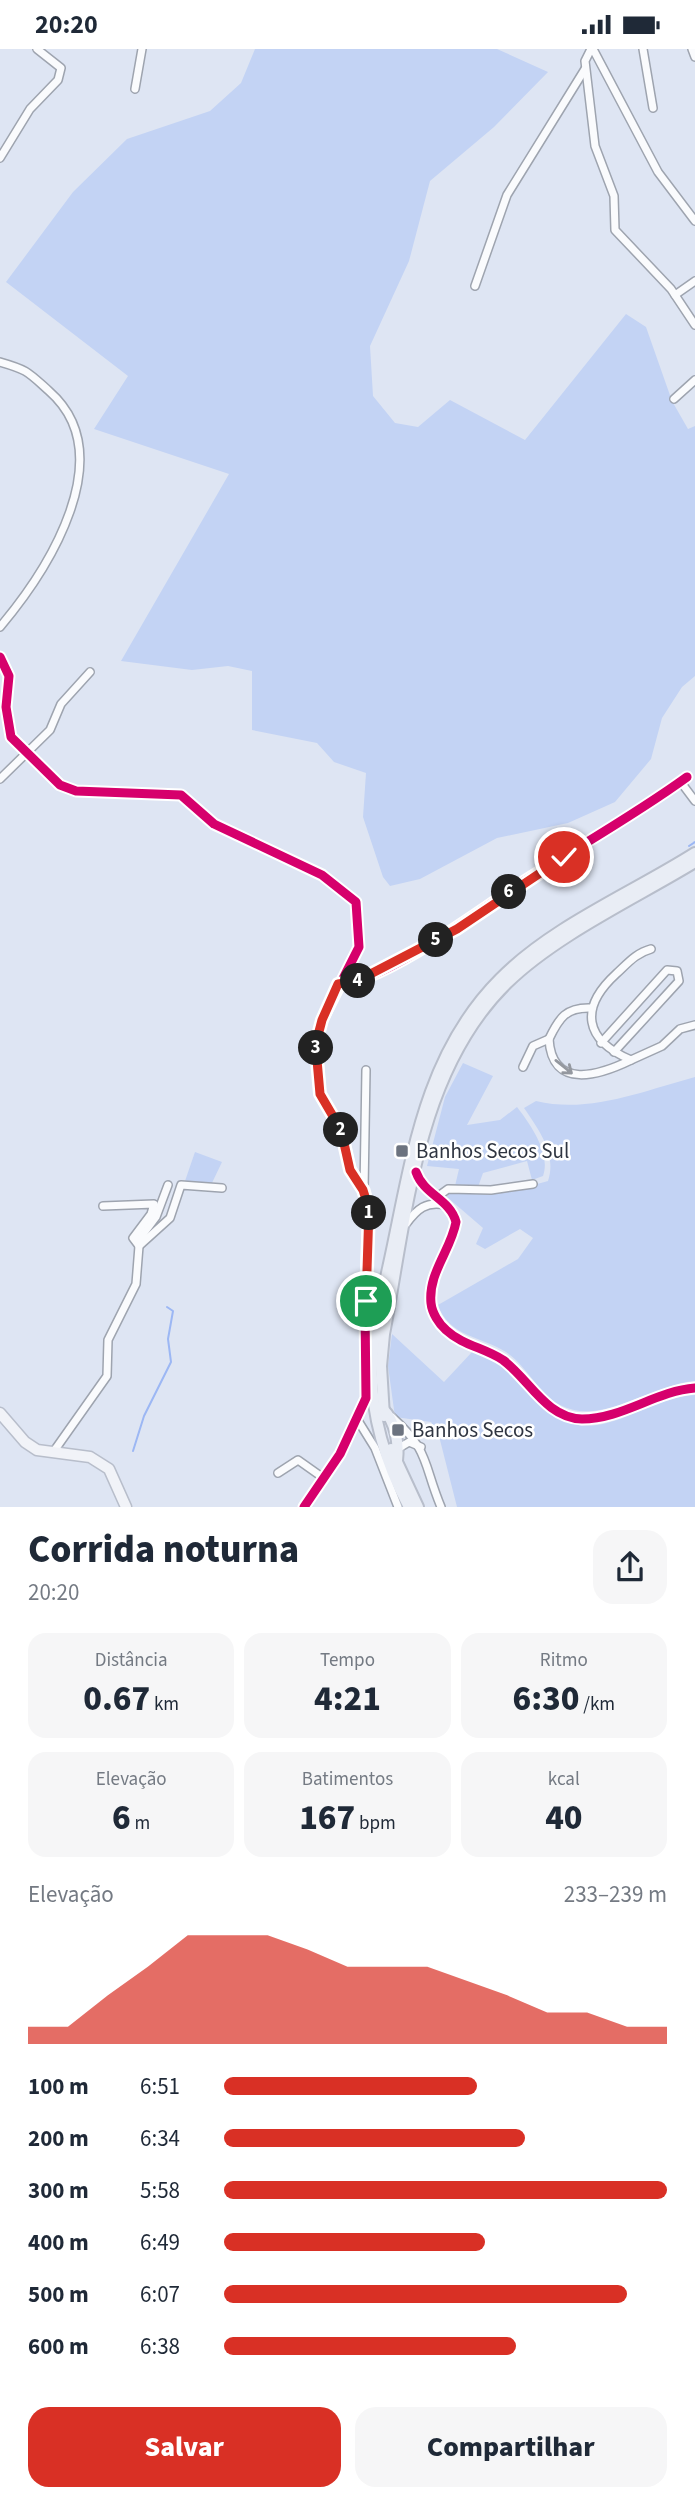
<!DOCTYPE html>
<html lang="pt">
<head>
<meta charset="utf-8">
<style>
  :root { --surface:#fff; --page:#f6f6f7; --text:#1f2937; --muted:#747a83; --accent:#d93025 }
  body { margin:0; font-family:"Source Sans 3",sans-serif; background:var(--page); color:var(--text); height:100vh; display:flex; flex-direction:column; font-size:26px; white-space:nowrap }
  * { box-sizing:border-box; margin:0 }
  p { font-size:23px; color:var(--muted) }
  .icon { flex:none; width:38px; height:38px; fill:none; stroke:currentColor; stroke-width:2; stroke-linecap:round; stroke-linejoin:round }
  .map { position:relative; height:1458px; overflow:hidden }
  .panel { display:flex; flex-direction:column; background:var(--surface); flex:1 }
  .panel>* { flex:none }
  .pin { position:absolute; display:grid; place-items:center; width:60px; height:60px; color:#fff; margin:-30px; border:4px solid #fff; border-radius:50%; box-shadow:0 2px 7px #0007 }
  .km { position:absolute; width:35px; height:35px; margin:-18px; border-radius:50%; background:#222; color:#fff; font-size:19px; line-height:35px; text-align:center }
  .round { display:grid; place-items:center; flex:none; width:74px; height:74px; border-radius:21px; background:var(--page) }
  .headline { display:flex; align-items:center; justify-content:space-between; height:119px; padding:0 28px }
  h1 { font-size:38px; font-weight:800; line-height:52px }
  .metrics { display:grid; grid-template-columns:repeat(3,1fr); gap:10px; height:119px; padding:7px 28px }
  .metrics div { display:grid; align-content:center; border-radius:18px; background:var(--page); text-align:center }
  .metrics b { font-size:35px; font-weight:800 }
  .metrics small { font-size:19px; font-weight:400 }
  .metrics p { font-size:19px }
  .chart { height:196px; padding:14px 28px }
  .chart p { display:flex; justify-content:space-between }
  .chart svg { width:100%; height:126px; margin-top:7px; fill:var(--accent); opacity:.7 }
  .action { display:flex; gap:14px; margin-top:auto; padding:14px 28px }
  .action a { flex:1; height:80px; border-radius:21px; background:var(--accent); color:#fff; font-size:28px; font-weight:800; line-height:80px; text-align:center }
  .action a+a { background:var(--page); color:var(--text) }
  ul { padding:0 28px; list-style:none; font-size:23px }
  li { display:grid; grid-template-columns:112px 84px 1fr; align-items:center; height:52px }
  li i { height:18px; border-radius:9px; background:var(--accent) }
  .status { display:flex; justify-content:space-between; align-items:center; height:49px; padding:0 35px; background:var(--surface); direction:ltr }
  .status svg { height:19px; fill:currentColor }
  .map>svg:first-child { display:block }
</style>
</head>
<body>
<div class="status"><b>20:20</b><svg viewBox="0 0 49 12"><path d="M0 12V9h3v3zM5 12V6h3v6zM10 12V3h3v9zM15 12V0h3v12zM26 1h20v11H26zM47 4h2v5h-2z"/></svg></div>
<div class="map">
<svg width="695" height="1458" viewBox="0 0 695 1458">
  <rect width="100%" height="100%" fill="#dee5f3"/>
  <g fill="#c3d3f4">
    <polygon points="255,0 497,0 548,23 494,78 430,132 409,212 370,297 373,347 395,374 418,378 450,351 525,391 626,265 646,278 672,352 688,380 695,377 695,627 682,638 662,669 651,710 615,753 568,774 497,789 420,830 390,837 383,828 363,768 366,724 334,713 317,694 252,681 252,622 228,617 192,621 121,612 229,425 94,380 128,327 6,233 73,143 127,90 210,62 241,34"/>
    <path d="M463,1014L493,1027L467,1076L500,1071L517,1058C531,1076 551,1105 543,1127L532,1131L527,1112L483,1124L478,1138L455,1137L459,1120L427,1117L445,1048Z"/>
    <path d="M695,1028V1332C652,1335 602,1378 560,1356C538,1344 527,1317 506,1303C481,1287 449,1288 438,1256L518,1210L533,1189L520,1180L485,1200L476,1195L483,1179L447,1148L449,1142H512L548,1132C557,1105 539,1081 524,1059L536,1052C589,1065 643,1042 695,1028Z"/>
    <polygon points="195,1103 222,1113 211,1136 185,1132"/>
    <path d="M392,1285L444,1333L472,1303C482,1307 493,1311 501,1317C534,1343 553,1386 603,1375C634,1368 662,1348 695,1346V1458H457L439,1387L431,1373L395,1368L388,1317Z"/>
  </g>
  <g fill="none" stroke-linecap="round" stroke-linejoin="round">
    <g stroke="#9cb7f4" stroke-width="2">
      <polyline points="689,797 695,793"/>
      <polyline points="133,1402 144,1367 171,1313 168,1290 173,1262 167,1258"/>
    </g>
    <g stroke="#9ea4af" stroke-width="10">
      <g id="minor">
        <polyline points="591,0 585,12 595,97 614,147 615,181 671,240 695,276"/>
        <polyline points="593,0 658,123 695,172"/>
        <polyline points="643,0 653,59"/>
        <polyline points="692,0 695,8"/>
        <polyline points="135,40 142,0"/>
        <polyline points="0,109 30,60 58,31 61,19 37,0"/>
        <polyline points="475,237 507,146 585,20"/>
        <polyline points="675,246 695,232"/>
        <path d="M0,313C28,321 28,323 49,342C122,406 48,521 0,578"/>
        <polyline points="674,350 695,331"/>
        <polyline points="0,608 9,627 6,658 11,688 60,736 76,742 181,746 214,775 322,826 356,853 359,898 322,971 316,994 320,1045 341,1081 350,1120 364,1141 369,1160 365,1260 366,1349 340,1405 304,1458"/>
        <polyline points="0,730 50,681 61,655 90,623"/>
        <polyline points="680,732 695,752"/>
        <path d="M651,900C636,904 628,914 616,925C579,959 584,991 631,1011L662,997L680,980L695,976"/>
        <path d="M338,935C377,937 480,862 515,838C572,801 632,768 687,728"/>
        <path d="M591,959C566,958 559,969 549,990C552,1042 600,1026 631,1011"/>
        <polyline points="601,994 667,921 677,922 679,932 614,1003"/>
        <polyline points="523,1018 533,997 549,990"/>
        <path d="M416,1123C424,1146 450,1150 456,1173C451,1201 428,1224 431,1254C432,1264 439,1275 446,1281C462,1296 485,1299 503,1311C529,1330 546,1369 582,1370C622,1370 656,1342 695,1339"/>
        <polyline points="364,1141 366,1021"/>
        <polyline points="437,1148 448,1140 491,1141 533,1135"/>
        <path d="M406,1175C417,1160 426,1152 445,1156"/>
        <polyline points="138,1192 156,1168 168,1136"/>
        <polyline points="139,1197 170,1169 181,1136 222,1139"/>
        <path d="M392,1368C430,1402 423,1415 441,1458"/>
        <polyline points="357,1370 375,1399 398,1458"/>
        <polyline points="399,1399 409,1393 421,1398"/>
        <polyline points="54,1402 107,1327 108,1291 136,1235 139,1197 133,1189 151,1165 154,1155 103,1157"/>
        <polyline points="278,1424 298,1411 322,1428"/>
      </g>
    </g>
    <g stroke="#b8becb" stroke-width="13">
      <polyline id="major" points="0,1364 25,1393 37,1401 90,1408 109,1420 126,1458"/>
    </g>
    <g stroke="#b8becb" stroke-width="14">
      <g id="highway">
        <polyline points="365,1254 373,1255 383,1248"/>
        <path d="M383,1360C396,1373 399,1395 397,1412"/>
        <path d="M384,1367L381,1317L384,1285C407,1167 416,1023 507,934C556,886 636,849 695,813"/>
        <polyline points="391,1400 418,1458"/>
        <path d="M409,1458C386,1416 370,1364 372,1316C374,1276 385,1235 393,1196C413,1100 428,1002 500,930C552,877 632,844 695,804"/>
      </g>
    </g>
    <use href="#minor" stroke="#fafbfd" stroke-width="7"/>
    <use href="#major" stroke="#f1f3f8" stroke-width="10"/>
    <use href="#highway" stroke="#e9edf5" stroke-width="10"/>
    <g stroke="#fff" stroke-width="13">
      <g id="cycleway">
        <polyline points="0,608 9,627 6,658 11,688 60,736 76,742 181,746 214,775 322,826 356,853 359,898 322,971 316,994 320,1045 341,1081 350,1120 364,1141 369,1160 365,1260 366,1349 340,1405 304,1458"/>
        <path d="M338,935C377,937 480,862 515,838C572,801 632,768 687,728"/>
        <path d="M416,1123C424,1146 450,1150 456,1173C451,1201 428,1224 431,1254C432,1264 439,1275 446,1281C462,1296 485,1299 503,1311C529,1330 546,1369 582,1370C622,1370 656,1342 695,1339"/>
      </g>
    </g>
    <use href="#cycleway" stroke="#d6006c" stroke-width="9"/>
  </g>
  <defs><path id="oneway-shaft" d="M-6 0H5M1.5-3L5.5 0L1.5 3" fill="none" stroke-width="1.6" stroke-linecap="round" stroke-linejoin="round" transform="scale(1.75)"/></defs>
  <use stroke="#94989f" href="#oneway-shaft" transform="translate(564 1018) rotate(39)"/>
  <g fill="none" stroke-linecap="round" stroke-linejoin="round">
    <g stroke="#fff" stroke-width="14">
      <polyline id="route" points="366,1252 369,1160 363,1141 350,1121 341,1081 320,1045 317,1011 316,994 322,971 338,935 357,932 457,880 564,808"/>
    </g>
    <use href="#route" stroke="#d93025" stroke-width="9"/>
  </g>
  <g fill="#6c737f" stroke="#fff" stroke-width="2.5">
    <rect x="395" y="1095" width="14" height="14" rx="3.5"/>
    <rect x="391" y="1374" width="14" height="14" rx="3.5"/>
  </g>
  <g text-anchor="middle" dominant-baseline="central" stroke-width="5" stroke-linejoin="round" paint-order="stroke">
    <g font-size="21" fill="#2f3541" stroke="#fff" text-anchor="start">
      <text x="416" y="1102">Banhos Secos Sul</text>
      <text x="412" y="1381">Banhos Secos</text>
    </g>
  </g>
</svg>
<div class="pin" style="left:366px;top:1252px;background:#1e9e55"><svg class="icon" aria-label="arrive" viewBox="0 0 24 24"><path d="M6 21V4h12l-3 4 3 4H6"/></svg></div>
<div class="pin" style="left:564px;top:808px;background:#d93025"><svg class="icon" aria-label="check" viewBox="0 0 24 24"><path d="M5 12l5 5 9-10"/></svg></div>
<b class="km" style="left:369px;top:1164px">1</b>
<b class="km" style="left:341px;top:1081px">2</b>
<b class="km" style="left:316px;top:999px">3</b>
<b class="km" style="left:358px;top:932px">4</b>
<b class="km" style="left:436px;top:891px">5</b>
<b class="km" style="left:509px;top:843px">6</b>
</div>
<section class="panel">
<div class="headline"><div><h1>Corrida noturna</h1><p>20:20</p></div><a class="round"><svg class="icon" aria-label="share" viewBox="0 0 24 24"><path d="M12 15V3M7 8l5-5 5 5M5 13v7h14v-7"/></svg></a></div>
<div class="metrics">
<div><p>Distância</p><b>0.67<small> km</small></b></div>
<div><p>Tempo</p><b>4:21</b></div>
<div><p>Ritmo</p><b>6:30<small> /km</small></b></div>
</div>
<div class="metrics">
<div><p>Elevação</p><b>6<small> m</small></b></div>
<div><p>Batimentos</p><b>167<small> bpm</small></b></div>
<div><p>kcal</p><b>40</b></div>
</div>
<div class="chart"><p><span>Elevação</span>233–239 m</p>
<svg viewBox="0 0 160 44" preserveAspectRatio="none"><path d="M0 44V38L10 38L20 27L30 17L40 6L50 6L60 6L70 11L80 17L90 17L100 17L110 22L120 27L130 33L140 33L150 38L160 38V44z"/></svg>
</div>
<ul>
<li><b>100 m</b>6:51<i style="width:57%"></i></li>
<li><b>200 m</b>6:34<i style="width:68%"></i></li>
<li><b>300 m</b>5:58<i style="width:100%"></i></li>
<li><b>400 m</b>6:49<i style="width:59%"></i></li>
<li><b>500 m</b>6:07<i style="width:91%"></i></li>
<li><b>600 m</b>6:38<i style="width:66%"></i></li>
</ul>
<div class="action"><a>Salvar</a><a>Compartilhar</a></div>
</section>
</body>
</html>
